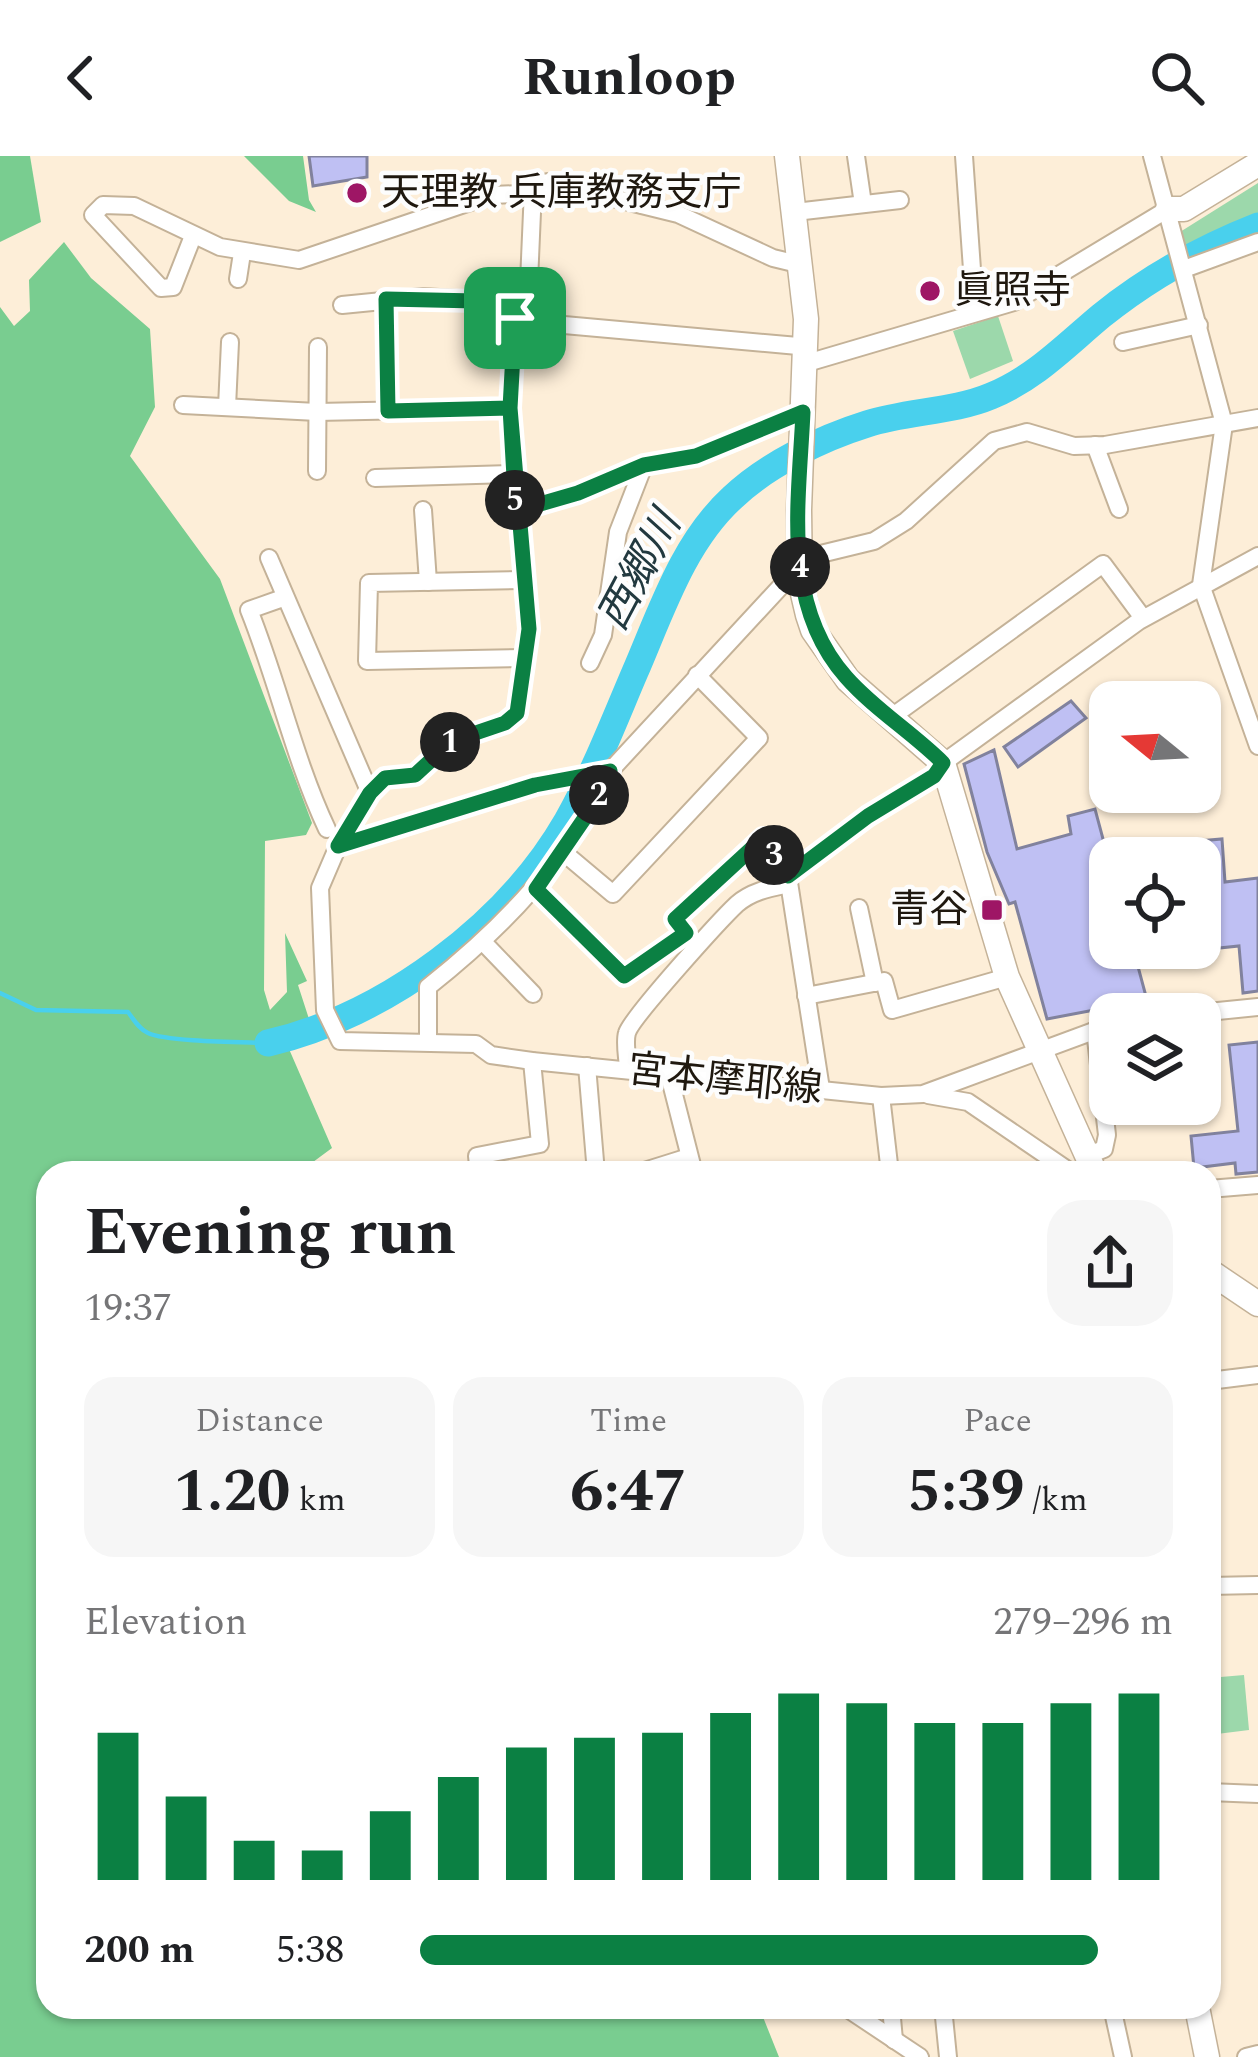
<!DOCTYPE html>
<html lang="en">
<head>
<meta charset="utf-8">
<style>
  :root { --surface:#fff; --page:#f6f6f6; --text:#202124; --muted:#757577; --accent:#0b8043 }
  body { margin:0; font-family:Spectral,"Noto Sans JP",serif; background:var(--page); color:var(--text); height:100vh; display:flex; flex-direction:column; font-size:45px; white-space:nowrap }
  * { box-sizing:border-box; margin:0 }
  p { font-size:39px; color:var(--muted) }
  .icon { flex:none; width:66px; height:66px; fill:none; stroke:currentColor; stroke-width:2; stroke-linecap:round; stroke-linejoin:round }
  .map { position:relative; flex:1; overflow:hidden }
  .side { position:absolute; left:36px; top:1005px; width:1185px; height:858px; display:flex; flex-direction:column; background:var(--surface); border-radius:36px; box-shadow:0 3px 9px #0004 }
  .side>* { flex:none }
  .needle { width:78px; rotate:288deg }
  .buttons { position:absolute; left:1089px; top:525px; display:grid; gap:24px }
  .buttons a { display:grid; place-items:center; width:132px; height:132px; border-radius:24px; background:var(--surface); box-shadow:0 3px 9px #0004; font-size:60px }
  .pin { position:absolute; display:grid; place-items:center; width:102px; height:102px; color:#fff; margin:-51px; border-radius:24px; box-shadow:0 6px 18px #0006 }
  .km { position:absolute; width:60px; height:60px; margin:-30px; border-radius:50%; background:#222; color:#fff; font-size:33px; line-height:60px; text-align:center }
  .round { display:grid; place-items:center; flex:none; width:126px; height:126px; border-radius:36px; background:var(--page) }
  .overview { display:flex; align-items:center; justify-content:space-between; height:204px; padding:0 48px }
  h1 { font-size:66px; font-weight:700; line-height:90px }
  .stats { display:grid; grid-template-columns:repeat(3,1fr); gap:18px; height:204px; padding:12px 48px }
  .stats div { display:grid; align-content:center; border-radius:30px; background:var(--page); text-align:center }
  .stats b { font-size:60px; font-weight:700 }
  .stats small { font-size:33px; font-weight:400 }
  .stats p { font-size:33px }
  .chart { height:336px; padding:24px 48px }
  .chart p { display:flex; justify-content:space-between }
  .chart svg { width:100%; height:216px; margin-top:12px; stroke:var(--accent); stroke-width:6 }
  ul { padding:0 48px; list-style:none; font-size:39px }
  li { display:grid; grid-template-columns:192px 144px 1fr; align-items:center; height:90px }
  li i { height:30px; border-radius:15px; background:var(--accent) }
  header { display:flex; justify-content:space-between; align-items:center; height:156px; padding:0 48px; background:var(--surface); font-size:54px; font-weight:700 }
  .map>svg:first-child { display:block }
</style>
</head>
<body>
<header><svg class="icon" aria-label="back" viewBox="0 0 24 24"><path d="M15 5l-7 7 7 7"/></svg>Runloop<svg class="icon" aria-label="search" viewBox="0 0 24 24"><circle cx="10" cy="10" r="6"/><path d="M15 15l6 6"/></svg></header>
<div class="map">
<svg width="1258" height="1901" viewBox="0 0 1258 1901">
  <rect width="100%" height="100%" fill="#fdeed8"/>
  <g fill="#9cd8ab">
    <polygon points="1258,27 1258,65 1203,86 1185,99 1180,76"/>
    <polygon points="998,160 1013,205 970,223 953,175"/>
    <polygon points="1244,1519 1249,1574 1209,1579 1209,1522"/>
  </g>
  <g fill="#79cd90">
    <polygon points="0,0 30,0 41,66 0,86"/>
    <polygon points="244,0 303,0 309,44 316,56 289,45"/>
    <polygon points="64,86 91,122 150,173 155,251 130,300 220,423 312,667 306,679 265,685 264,834 270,854 287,836 285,777 307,825 298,829 310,866 289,893 332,992 309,1009 313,1017 48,1017 48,1851 759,1851 779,1901 0,1901 0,151 14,170 30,155 29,124"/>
  </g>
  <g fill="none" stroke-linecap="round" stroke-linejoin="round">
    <path stroke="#49d0ed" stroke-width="4.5" d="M0,837L36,854L128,856C134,864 139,873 148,877C167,886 243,886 268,887"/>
    <path stroke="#49d0ed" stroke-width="27" d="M268,887C385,860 507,769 567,665C594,617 614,565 635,516C661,456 683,387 732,342C766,309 822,282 867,268C907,255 953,256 991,240C1035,222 1065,190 1101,160C1148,122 1202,92 1258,70"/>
  </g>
  <g fill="#bfc0f3" stroke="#81829d" stroke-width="3">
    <polygon points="309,0 367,0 367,21 313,30"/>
    <polygon points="1071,545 1086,562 1018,611 1004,591"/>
    <polygon points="994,594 1017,693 1071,678 1068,660 1095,653 1110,709 1110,792 1133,792 1147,844 1047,863 1015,746 1009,748 987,696 964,608"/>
    <polygon points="1222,683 1225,726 1258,722 1258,835 1243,837 1239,790 1200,794 1200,702 1142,702 1143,690"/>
    <polygon points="1258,886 1258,1016 1236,1018 1235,1007 1194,1012 1191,980 1238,975 1229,889"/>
  </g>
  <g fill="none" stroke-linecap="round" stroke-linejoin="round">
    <g stroke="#c4b298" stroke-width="20">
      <g id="street">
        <polyline points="856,0 863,48"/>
        <polyline points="964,0 975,156"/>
        <polyline points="1152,0 1224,268 1201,429 1258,590"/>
        <polyline points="533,33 529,126 515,162 510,252 529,473 517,557 505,567 452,585 415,619 385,622 370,637 338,690 320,732 325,854 340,885 476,888 491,899 532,905 881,940 923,938 1110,869"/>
        <polyline points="795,56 900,44"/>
        <polyline points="193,80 173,131 161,132 93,59 103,49 134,50 220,91 299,104 491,39 520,38 548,26 678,58 773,102 802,109"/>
        <polyline points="1184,113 1258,86"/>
        <polyline points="238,123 242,97"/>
        <polyline points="386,143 388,255"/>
        <polyline points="342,149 423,141 520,147"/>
        <polyline points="553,168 798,190"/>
        <polyline points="1123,186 1199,169"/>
        <polyline points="807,207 1014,146 1168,53"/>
        <polyline points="183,249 317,256 510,252"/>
        <polyline points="227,251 230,186"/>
        <polyline points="1095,289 1119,353"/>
        <polyline points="317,315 318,191"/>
        <polyline points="375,322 514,318"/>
        <polyline points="423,354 428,426"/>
        <polyline points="516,355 578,337 644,309 696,300 803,256"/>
        <polyline points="269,402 370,637"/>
        <polyline points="800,403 874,385 906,365 994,285 1027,276 1074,290 1105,289 1258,262"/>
        <polyline points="522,424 369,427 367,505 526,502"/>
        <path d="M283,442L249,454C278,526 294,603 327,673"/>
        <polyline points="590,507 603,479 618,376 644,309"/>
        <polyline points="893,560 1103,408 1143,462"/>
        <polyline points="338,690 535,629 610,615"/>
        <polyline points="563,696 613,738 759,582 697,519"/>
        <polyline points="788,720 868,660 934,620 943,607 1139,465 1258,400"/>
        <polyline points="535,733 624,820 686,777 675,763 763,681 788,720 821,933"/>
        <polyline points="859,752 875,827"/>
        <polyline points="484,787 533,838"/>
        <polyline points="806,840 884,825 892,854 1007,821"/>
        <polyline points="1188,858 1258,851"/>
        <path d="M428,885V831C505,770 568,704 610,615L783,428L800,425"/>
        <polyline points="587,910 596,1017"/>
        <path d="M628,914C628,904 624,887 627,877C631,862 721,763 737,748C752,735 770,732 789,728"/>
        <polyline points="669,919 694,1017"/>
        <polyline points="928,939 968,946 1072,1017"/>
        <polyline points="881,940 890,1017"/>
        <polyline points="1086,1000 1104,993 1107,979 1095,874"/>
        <polyline points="479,1017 477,1000 540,988 532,905"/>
        <polyline points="638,1017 689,1001"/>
        <polyline points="1209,1033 1258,1029"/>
        <polyline points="1209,1225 1258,1219"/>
        <polyline points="1209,1430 1258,1429"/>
        <polyline points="1209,1636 1258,1638"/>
        <polyline points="845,1851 920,1901"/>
        <polyline points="891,1851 894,1884"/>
        <polyline points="943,1851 948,1901"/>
        <polyline points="1112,1851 1123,1901"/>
        <polyline points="1246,1901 1258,1898"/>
      </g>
    </g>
    <g stroke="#c4b298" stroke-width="27">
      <g id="secondary">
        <polyline points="787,0 806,163 799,354 800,425 808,459 813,474 848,524 943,607 1007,821 1095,1017"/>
        <polyline points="1168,53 1184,53 1258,8"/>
        <polyline points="1209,1115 1258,1148"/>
        <polyline points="1197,1851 1207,1901"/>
      </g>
    </g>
    <use href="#street" stroke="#fff" stroke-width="16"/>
    <use href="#secondary" stroke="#fff" stroke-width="24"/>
  </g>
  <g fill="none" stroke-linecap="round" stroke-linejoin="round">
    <g stroke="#fff" stroke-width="24">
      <path id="route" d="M515,162L510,252L529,473L517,557L505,567L452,585L415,619L385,622L370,637L338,690L535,629L610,615L593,650L536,733L624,820L686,777L675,763L763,682L788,720L868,660L934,620L943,607C913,577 874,553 846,521C781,448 799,346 803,256L696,300L644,309L578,337L516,355L510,252L388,255L386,143L520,146L515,162"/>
    </g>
    <use href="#route" stroke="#0b8043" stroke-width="15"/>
  </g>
  <g fill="#9e1665" stroke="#fdfdfd" stroke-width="4.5">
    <circle cx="357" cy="37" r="12"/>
    <circle cx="930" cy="135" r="12"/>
    <rect x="980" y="742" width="24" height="24" rx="6"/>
  </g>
  <g text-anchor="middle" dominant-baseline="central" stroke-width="9" stroke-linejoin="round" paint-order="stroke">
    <g font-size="39" fill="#1f180f" stroke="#fdfdfd" text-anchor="start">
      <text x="381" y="37">天理教 兵庫教務支庁</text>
      <text x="954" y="135">眞照寺</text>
      <text x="968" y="754" text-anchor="end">青谷</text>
    </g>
    <g font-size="39" fill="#1f180f" stroke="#fdfdfd">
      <text transform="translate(725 924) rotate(6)">宮本摩耶線</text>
    </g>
    <g font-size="42" font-style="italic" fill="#22393f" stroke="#fdfdfd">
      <text transform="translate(640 415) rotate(-62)">西郷川</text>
    </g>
  </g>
</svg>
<div class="buttons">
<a><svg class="needle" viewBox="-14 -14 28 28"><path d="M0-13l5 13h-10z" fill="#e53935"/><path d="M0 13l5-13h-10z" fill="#757577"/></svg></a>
<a><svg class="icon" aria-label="locate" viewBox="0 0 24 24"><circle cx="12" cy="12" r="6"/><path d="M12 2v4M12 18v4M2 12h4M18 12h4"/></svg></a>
<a><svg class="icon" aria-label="layers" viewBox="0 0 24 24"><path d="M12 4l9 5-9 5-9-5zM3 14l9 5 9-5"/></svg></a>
</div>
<div class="pin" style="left:515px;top:162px;background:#1e9e55"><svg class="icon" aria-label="arrive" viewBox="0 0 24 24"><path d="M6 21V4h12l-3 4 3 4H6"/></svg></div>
<b class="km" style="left:450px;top:586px">1</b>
<b class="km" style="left:599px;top:639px">2</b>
<b class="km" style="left:774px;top:699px">3</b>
<b class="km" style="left:800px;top:411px">4</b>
<b class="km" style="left:515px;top:344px">5</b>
<section class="side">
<div class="overview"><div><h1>Evening run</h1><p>19:37</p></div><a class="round"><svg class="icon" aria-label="share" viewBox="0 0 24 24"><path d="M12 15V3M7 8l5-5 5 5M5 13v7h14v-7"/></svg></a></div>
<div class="stats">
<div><p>Distance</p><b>1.20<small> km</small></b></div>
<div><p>Time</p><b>6:47</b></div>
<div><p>Pace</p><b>5:39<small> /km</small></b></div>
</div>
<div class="chart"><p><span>Elevation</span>279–296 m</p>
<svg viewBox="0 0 160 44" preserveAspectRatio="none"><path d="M5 44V14M15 44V27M25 44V36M35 44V38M45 44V30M55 44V23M65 44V17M75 44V15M85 44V14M95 44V10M105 44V6M115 44V8M125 44V12M135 44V12M145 44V8M155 44V6"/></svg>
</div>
<ul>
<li><b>200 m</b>5:38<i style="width:90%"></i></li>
</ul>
</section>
</div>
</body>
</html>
